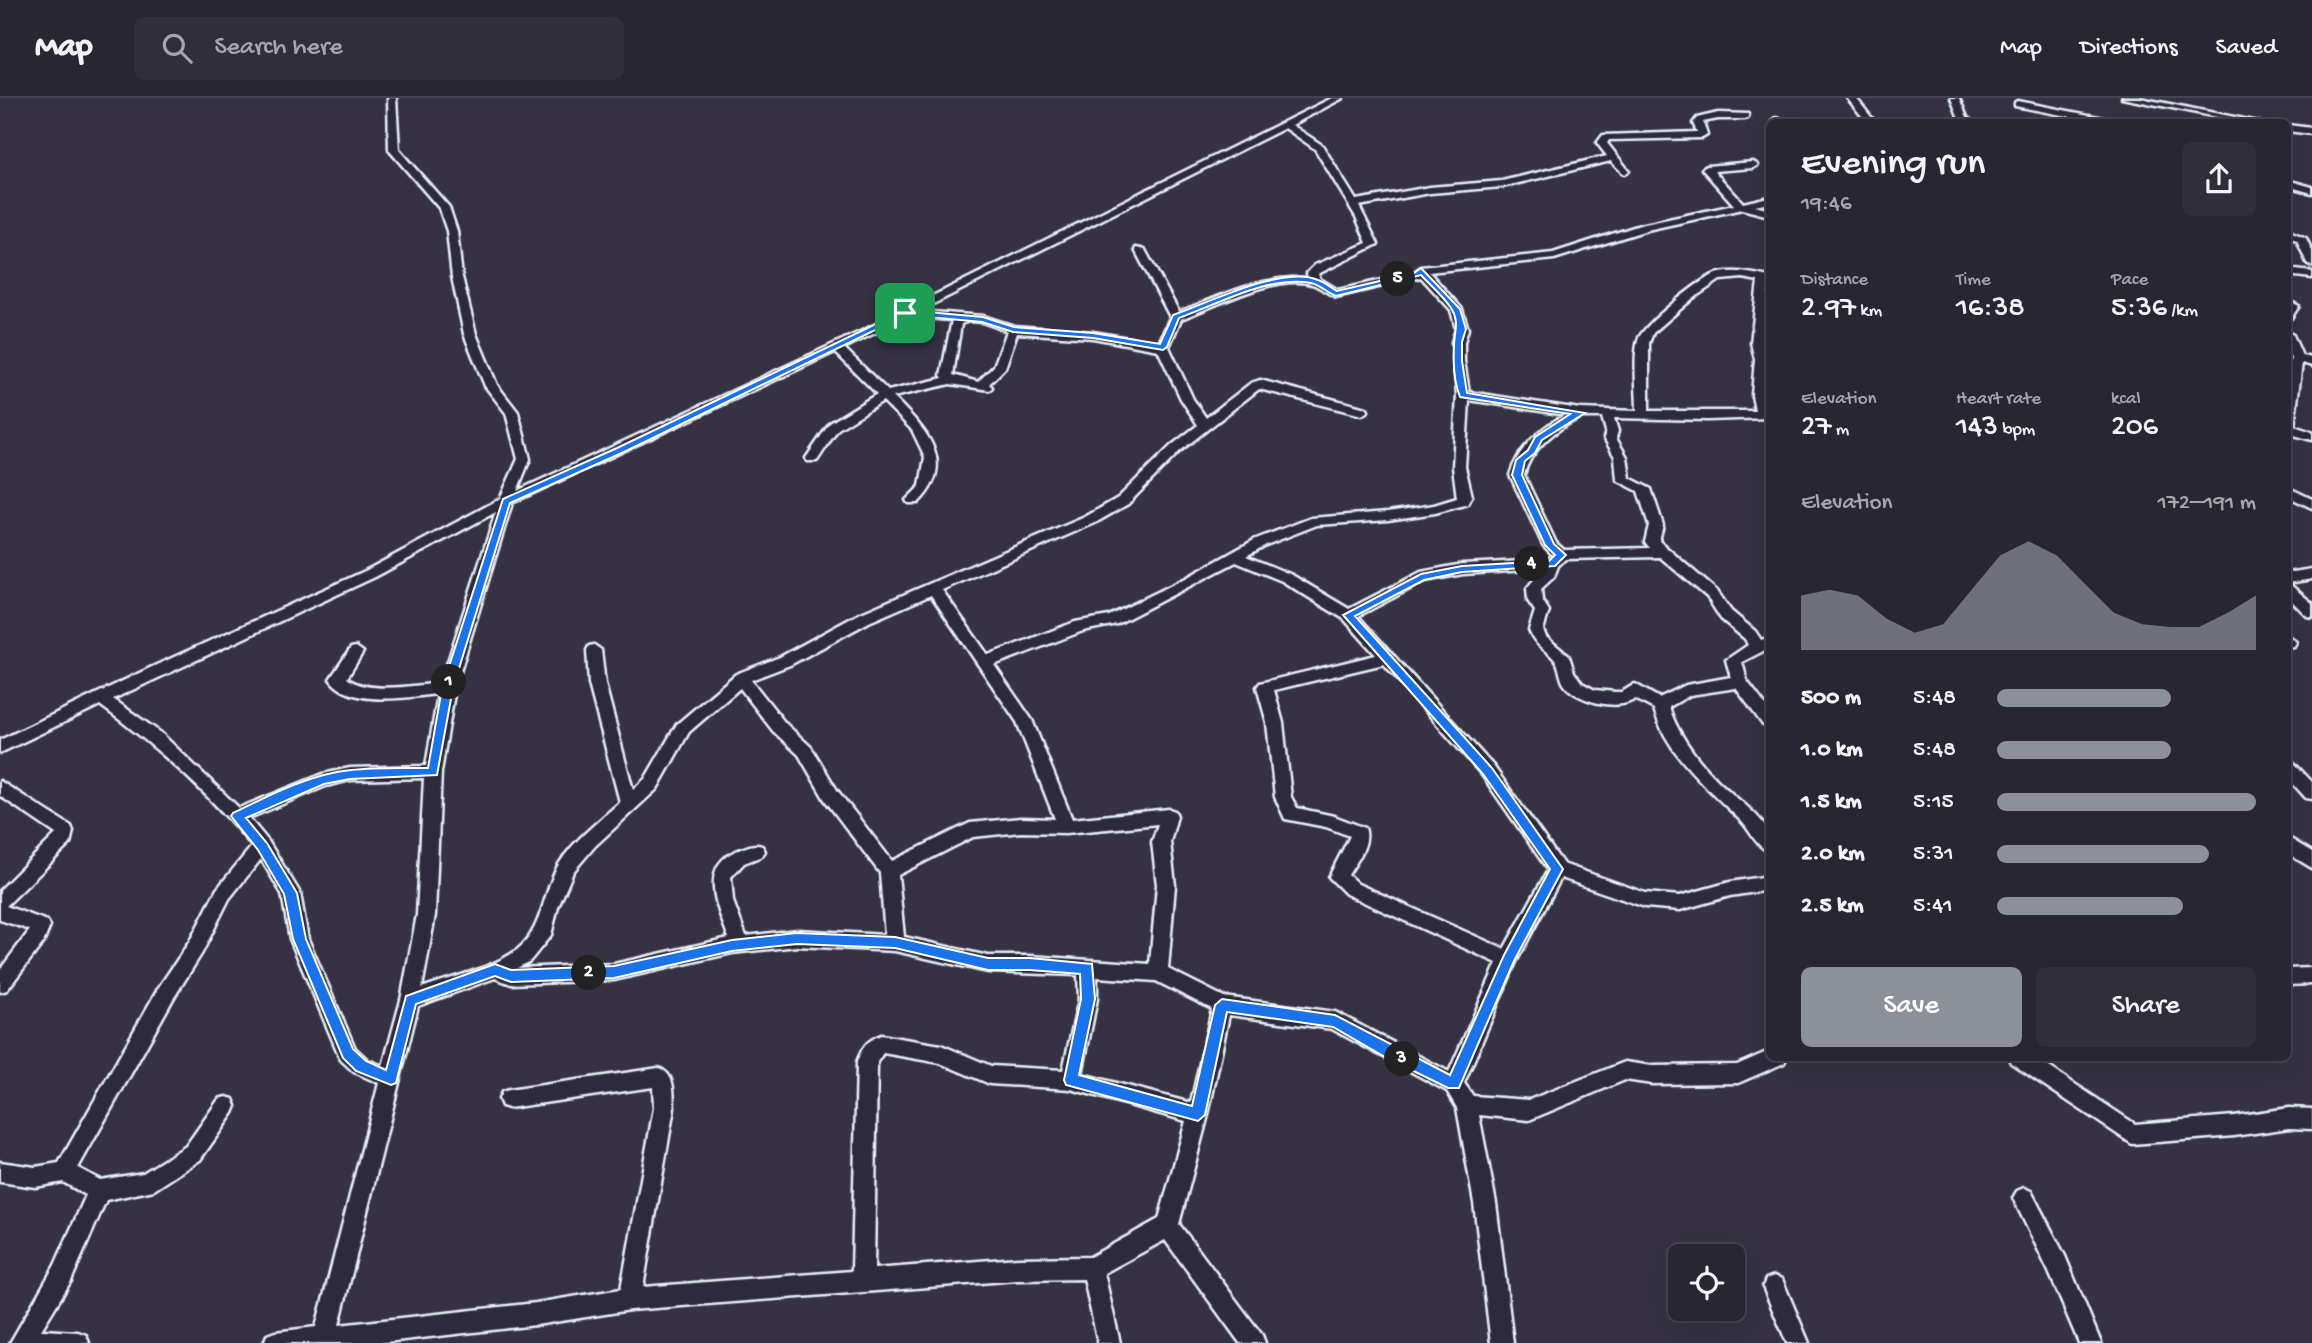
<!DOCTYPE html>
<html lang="en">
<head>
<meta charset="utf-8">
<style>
  :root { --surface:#282633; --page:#302e3b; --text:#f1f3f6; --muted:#a5a5ac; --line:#44434e; --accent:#8c9099 }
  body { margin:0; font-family:"Gochi Hand",sans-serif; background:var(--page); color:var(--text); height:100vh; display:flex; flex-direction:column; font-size:26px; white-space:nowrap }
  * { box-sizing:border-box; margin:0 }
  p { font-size:23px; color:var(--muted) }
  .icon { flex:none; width:38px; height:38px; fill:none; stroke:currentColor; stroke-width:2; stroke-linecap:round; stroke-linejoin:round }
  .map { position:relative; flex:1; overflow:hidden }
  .drawer { position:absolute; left:1766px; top:21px; width:525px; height:942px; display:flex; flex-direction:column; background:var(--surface); border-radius:10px; box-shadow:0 7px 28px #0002,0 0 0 2px var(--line) }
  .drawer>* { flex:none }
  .fabs { position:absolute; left:1668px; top:1146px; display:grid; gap:14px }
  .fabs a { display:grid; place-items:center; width:77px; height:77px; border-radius:10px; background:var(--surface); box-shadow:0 7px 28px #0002,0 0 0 2px var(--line); font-size:35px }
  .pin { position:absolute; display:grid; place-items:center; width:60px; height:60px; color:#fff; margin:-30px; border-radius:14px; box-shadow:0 4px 10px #0006 }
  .km { position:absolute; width:35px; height:35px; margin:-18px; border-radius:50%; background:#222; color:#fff; font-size:19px; line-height:35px; text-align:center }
  .round { display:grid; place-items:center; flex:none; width:74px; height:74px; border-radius:10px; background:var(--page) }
  .head { display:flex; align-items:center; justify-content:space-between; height:119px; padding:0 35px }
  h1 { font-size:38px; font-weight:600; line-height:52px }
  .stats { display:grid; grid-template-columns:repeat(3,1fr); gap:10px; height:119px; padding:7px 35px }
  .stats div { display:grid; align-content:center }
  .stats b { font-size:30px; font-weight:600 }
  .stats small { font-size:19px; font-weight:400 }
  .stats p { font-size:19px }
  .chart { height:196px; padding:14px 35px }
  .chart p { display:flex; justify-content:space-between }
  .chart svg { width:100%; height:126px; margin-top:7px; fill:var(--accent); opacity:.7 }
  .action { display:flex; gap:14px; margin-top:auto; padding:14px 35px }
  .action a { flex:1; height:80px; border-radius:10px; background:var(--accent); color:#fff; font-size:28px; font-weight:600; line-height:80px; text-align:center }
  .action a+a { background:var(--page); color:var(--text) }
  ul { padding:0 35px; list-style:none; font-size:23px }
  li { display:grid; grid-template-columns:112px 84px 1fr; align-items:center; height:52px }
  li i { height:18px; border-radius:9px; background:var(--accent) }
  header { display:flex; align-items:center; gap:42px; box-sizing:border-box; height:98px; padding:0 35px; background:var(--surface); border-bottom:2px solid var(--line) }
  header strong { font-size:33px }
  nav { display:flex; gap:38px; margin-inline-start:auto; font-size:24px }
  .search { width:490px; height:63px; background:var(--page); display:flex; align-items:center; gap:18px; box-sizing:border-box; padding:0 24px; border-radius:10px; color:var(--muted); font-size:26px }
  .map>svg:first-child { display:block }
</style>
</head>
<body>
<header>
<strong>Map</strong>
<div class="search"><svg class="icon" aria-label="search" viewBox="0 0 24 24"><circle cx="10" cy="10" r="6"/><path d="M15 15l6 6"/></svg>Search here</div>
<nav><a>Map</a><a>Directions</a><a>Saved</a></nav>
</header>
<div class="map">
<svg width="2312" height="1245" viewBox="0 0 2312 1245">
  <rect width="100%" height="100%" fill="#363244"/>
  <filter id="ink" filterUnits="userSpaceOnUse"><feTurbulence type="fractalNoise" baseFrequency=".0143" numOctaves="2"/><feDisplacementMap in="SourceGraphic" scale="14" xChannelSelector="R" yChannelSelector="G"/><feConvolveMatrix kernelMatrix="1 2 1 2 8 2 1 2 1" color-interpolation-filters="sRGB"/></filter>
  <g filter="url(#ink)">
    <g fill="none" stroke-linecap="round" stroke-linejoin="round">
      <g stroke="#e8f1f8" stroke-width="5">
        <g id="minor">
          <path d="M388,0H396L399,52L449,109L457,133L462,179L476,236L497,287L518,314L530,361L517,393L864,232L1332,0H1343L1292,27L1322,47L1356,102L1430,89L1502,83L1607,58L1597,45L1603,37L1697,34L1693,25L1697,20L1718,15L1748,16V20L1745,21H1718L1703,24L1707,37L1702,40L1609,42L1607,45L1629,73L1624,76L1611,63L1502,89L1430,95L1359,108L1378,146L1318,176L1320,181L1338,192L1413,175L1421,169L1553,155L1640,127L1734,107L1702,71L1707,68L1753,64L1758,67L1753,70L1714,73L1743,105L1769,99V105L1755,108L1769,112V118L1742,111L1647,132L1554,161L1429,174L1462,211L1468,231L1464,244V263L1469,294L1580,311L1637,313C1637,293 1633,260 1638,242C1643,227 1700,181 1716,176C1733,171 1752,175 1769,179L1763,245L1767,261L1764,297L1769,320L1707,322L1614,320L1618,333L1616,340L1627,359L1630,380L1651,391L1663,427L1659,443L1717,493L1731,513L1755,533L1761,542L1769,540V550L1742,564L1747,583L1769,612V629L1763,627L1736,590L1690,597L1669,609C1678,639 1705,672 1729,693C1742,705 1758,716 1767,731C1771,737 1769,746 1769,753C1756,749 1750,731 1740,722C1707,689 1667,657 1654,611L1635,601C1618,614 1576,603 1564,586C1560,579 1560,571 1557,565C1551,553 1536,551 1529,532L1535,513L1528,503L1527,490L1543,471L1463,476L1425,483L1358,518L1494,669L1563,766L1645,795L1680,798L1730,784L1769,778V792L1730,798L1680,812L1645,809L1561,780L1516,864L1464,985L1473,998L1529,1002L1625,964L1652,968L1737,967L1769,953V959H1787L1784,965L1738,985L1652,986L1625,982L1529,1022L1479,1017L1496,1105L1513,1245H1491L1474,1105L1457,1010L1447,993L1332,931L1229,917L1208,1017L1179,1126L1262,1237L1265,1245H1240L1165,1142L1104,1175L1120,1245H1098L1084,1181L1018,1182L630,1212L536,1227L377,1245H264L267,1237L275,1234L316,1229L379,985L354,974L341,962L290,841L282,796L261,761L229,801L202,855L173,901L78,1070L100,1082L143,1075L186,1048L219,1001L226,999L233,1001L236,1008L233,1015L200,1062L154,1092L106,1102L71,1183L41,1232L78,1234L86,1237L89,1245H10L55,1167L86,1097L63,1084L35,1089L0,1084V1064L35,1069L59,1065L159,889L190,843L217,791L252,748C208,694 156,648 100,607L0,655V642L152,569L365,473L500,401L518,361L506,315L485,288L464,236L452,179L447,133L439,110L389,52ZM1285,30L1315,51L1356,119L1367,145L1315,167L1307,175L1308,180C1258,178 1225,197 1179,214L1145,152L1136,150L1135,152L1170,219L1159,245L1093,234L1014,228L983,218L919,213ZM1421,179L1451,212L1456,231L1452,244L1457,297L1453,369L1457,400L1434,407L1388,414L1311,420L1256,441L1186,480L1109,518L1075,524L988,557L942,492L1095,425L1128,406L1180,353L1259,291L1362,317L1368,313L1366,310L1260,282L1251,285L1206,320L1193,301L1169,249L1181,221C1216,208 1275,176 1312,186C1320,188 1328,196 1336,199ZM1743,180L1758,183L1751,245L1755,261L1752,297L1755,313H1649V245L1653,235L1692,201L1720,182ZM908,219L952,222L941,277L943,280L888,293L844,250ZM969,223L982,224L1007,233L994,268L978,284L953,277L961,226ZM1017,235L1093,240L1158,252L1181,301L1198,327L1172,347L1118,400L1085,419L859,516L780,559L736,576L677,626L645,681L633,692L605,586L601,552L594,547L589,548L587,552L589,586L620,704C599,723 574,742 559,766C543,793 543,832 517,852C491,871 452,879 422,890L435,817L441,674L455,590L512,405L835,254L877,296L830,325L806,360L807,363H817L838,331L883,303L912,332L925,359L920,388L906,402L908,405H918C959,364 925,331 893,299L950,286L990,292L992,289L989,286L1005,270ZM1469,302L1566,317C1542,327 1517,352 1510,377L1543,447L1553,457L1547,462L1463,466L1421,474L1349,511L1292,477L1246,458L1266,447L1317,427L1388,422L1435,415L1468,406L1472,398L1465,369ZM1582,319H1602L1606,333L1604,340L1615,359L1617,382L1638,393L1649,427L1645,444L1650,450L1564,452L1556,445L1524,377C1530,351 1557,330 1582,319ZM496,414L441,585C416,587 367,597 347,580L363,554L356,549L351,550L330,581C350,610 408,599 438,596L426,668L350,670L323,676L239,710L161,635L113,601L375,479ZM1660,459L1707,499L1721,521L1745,541L1748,547L1726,562L1731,579L1686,587L1659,600L1635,586L1622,594H1615L1595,592L1582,585L1574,574L1569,558L1546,539L1543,532L1549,513L1542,502L1541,491L1554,479L1558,468L1565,461ZM1236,464L1282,483L1344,521L1376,557L1260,585L1257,589L1267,625L1275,699L1285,721L1326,729L1350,738L1329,779L1346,796L1497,865L1449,974L1335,914L1224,899L1168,871L1175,787L1170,744L1177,718L1175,713L1169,711L1072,721L1032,622L994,567L1083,533L1117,526ZM931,497L1017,624L1055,721L1021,720L970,725L892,763L837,692L811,649L785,625L751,582L790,567L869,524ZM1384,566L1482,677L1548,772L1504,851L1358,786L1348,777C1356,764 1371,746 1365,730L1334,718L1297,710L1291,699L1283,625L1274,592ZM740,590L773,633L799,657L825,702L880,775L885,837L797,832L746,838L733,803L731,779L744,765L762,758L765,753L762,748C753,745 745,750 736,753C698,769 718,812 729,840L614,866L517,870L530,863L551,837L558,809L573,774L595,748L657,691L689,634ZM424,680L417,817L401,902L383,968L368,962L355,950L308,841L300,795L268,743L249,720L326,688L350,682ZM1158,726L1152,744L1157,787L1150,866L1030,858H988L904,839L898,777L973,739L1021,734L1066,735ZM797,848L895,853L988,874L1078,877L1079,901L1063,972L991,968L941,947L881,937C866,943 863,949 857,964L852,1173L643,1189L674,1010C673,994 676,977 659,970L509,992L502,994L499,1001L502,1008L509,1010L653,989L654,1010L621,1191L536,1205L339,1227L418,908L495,880L511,886L614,882L732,855ZM1097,879L1156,883L1212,911L1191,1005L1082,976L1097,901ZM883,955L940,965L990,986L1071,991L1186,1023L1159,1121L1090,1159L1018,1160L874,1171L877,964Z"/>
          <polygon points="1847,0 1856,0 1875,24 1867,24"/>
          <polygon points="1951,0 1959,0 1967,19 1973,24 1960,23"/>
          <polygon points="2122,0 2140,0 2259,24 2242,24"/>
          <polygon points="2018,3 2109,21 2114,24 2098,24 2015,8 2015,4"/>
          <polygon points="1776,20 1795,24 1773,24"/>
          <polygon points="2287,27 2312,30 2312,36 2287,33"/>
          <polygon points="2287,82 2312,89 2312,95 2287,88"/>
          <polygon points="2287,132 2306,140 2312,153 2312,168 2307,165 2297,142 2287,139"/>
          <polygon points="2287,171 2312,174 2312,180 2287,177"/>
          <polygon points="2293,205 2299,208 2291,220 2287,221 2287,208"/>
          <polygon points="2287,234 2293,237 2302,258 2312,260 2312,268 2302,265 2294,328 2312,334 2312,342 2287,335 2287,287 2291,260 2287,251"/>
          <polygon points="2287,389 2312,401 2312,410 2287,398"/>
          <polygon points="2312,471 2312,481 2288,485 2312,505 2312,519 2307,518 2287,498 2287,475"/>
          <polygon points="2287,537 2296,544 2294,548 2287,549"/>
          <polygon points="2287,662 2293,664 2312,684 2312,701 2306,700 2287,679"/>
          <polygon points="0,683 71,728 73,733 70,746 6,808 47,823 50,828 43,845 7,892 0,894 0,872 30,832 0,822 0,792 56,736 0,698"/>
          <polygon points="2287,739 2312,754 2312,770 2287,755"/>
          <polygon points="2312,870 2312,886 2287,887 2287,871"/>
          <polygon points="2008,959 2034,959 2135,1026 2234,1018 2289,1010 2312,1011 2312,1031 2289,1030 2234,1038 2132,1046 2011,965"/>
          <polygon points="2024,1090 2031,1093 2065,1158 2101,1245 2079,1245 2049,1174 2013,1100 2017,1093"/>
          <polygon points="1774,1178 1782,1181 1809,1245 1787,1245 1763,1189 1766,1181"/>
        </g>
      </g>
      <use href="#minor" fill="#2f2a3d" fill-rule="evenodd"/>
    </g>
  </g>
  <path fill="#1a73e8" stroke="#fff" stroke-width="2" fill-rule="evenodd" d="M1421,170L1460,211L1466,231L1462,244V263L1467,295L1585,315L1542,342L1535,355L1525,363L1522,377L1554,446L1566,457L1555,468L1462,474L1424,482L1355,518L1492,670L1563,771L1514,863L1459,990H1448L1385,959L1333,929L1227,914L1205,1017L1198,1023L1066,987L1064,982L1081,901L1080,876L1030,872H988L895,850L797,846L732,853L614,880L511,884L495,878L416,906L396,985L391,987L356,973L343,960L293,841L284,796L258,752L231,718L233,715C270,697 310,676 351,672C376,669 402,670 428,670L442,590L503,401L617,350L905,212L983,219L1014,229L1093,235L1160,246L1173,217C1208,205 1283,167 1318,182C1325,184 1331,190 1337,193L1414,175ZM1421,177C1431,188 1443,198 1451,210C1460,224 1454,234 1454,248C1453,265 1454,284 1460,299L1570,316L1535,339L1528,352L1516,362L1512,377L1545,447L1555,457L1549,463L1462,468L1421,476L1343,517L1483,676L1550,771L1504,857L1450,977L1335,917L1222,901L1215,907L1192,1008L1079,977L1095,901L1092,866L1030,860H988L895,839L797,835L732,842L614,868L511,872L495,866L406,898L386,972L366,963L353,951L306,841L297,795L267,745L246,720L324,686L350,681L437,677L453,590L510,405L624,354L906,217L982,224L1013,234L1093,240L1163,252L1167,249L1179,220C1218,206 1270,177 1311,185C1320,187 1328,195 1336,198Z"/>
</svg>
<div class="fabs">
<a><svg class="icon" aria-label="locate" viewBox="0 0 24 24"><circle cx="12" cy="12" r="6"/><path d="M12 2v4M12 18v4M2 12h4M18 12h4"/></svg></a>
</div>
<div class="pin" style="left:905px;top:215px;background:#1e9e55"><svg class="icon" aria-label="arrive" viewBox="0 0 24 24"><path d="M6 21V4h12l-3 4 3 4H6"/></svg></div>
<b class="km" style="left:449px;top:584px">1</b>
<b class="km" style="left:589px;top:875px">2</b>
<b class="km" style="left:1402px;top:961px">3</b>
<b class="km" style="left:1532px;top:466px">4</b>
<b class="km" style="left:1398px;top:181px">5</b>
<section class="drawer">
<div class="head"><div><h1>Evening run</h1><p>19:46</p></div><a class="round"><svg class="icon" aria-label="share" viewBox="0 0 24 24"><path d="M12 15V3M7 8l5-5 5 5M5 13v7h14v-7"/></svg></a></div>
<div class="stats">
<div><p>Distance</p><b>2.97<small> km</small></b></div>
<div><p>Time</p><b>16:38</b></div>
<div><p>Pace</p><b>5:36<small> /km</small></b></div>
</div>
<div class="stats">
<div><p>Elevation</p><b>27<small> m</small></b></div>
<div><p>Heart rate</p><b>143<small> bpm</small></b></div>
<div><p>kcal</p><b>206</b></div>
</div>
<div class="chart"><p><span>Elevation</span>172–191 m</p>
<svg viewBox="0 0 160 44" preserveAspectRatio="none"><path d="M0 44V25L10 23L20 25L30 33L40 38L50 35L60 23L70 11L80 6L90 11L100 21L110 31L120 35L130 36L140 36L150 31L160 25V44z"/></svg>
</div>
<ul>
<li><b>500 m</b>5:48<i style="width:67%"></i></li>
<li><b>1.0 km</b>5:48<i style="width:67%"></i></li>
<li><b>1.5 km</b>5:15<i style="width:100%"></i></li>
<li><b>2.0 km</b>5:31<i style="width:82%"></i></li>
<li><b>2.5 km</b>5:41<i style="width:72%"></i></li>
</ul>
<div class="action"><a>Save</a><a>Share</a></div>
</section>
</div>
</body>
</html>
